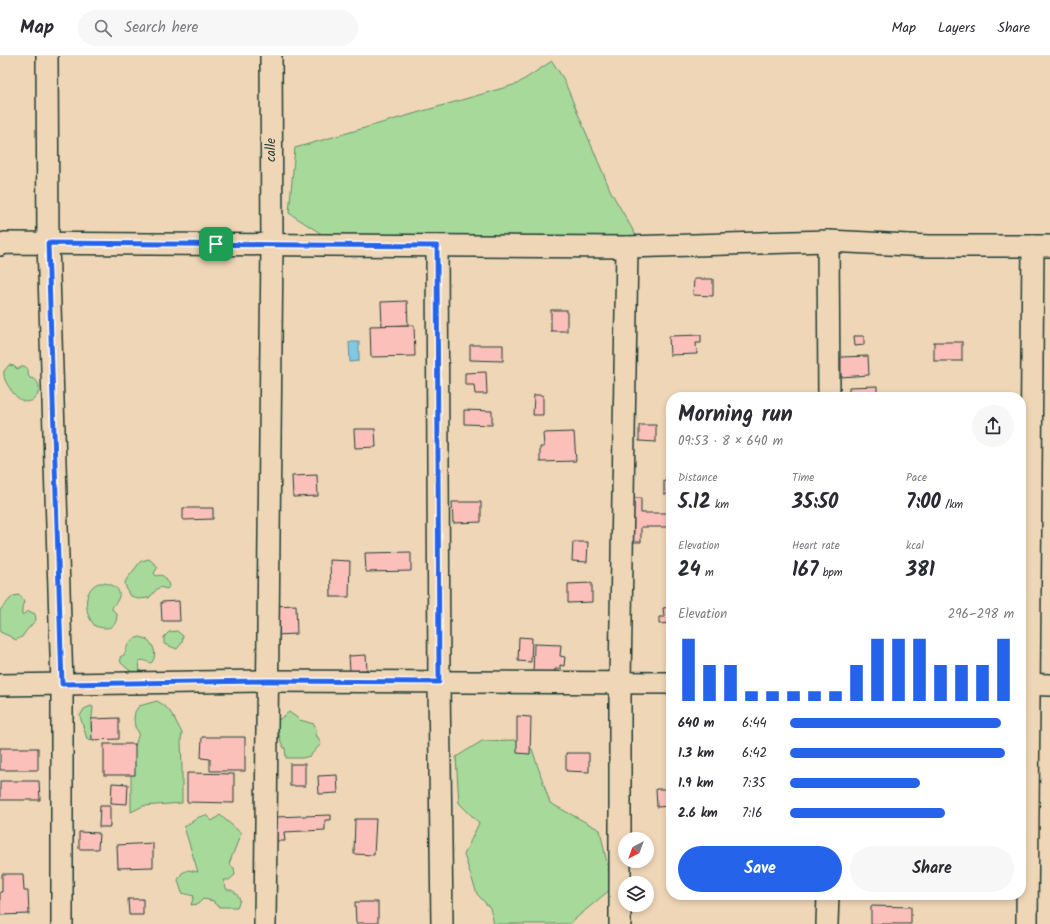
<!DOCTYPE html>
<html lang="en">
<head>
<meta charset="utf-8">
<style>
  :root { --surface:#fff; --page:#f7f7f7; --text:#2b2b33; --muted:#7c7c81; --line:#e1e1e2; --accent:#2563eb }
  body { margin:0; font-family:Kalam,sans-serif; background:var(--page); color:var(--text); height:100vh; display:flex; flex-direction:column; font-size:15px; white-space:nowrap }
  * { box-sizing:border-box; margin:0 }
  p { font-size:13px; color:var(--muted) }
  .icon { flex:none; width:22px; height:22px; fill:none; stroke:currentColor; stroke-width:2; stroke-linecap:round; stroke-linejoin:round }
  .map { position:relative; flex:1; overflow:hidden }
  .side { position:absolute; left:666px; top:336px; width:360px; height:508px; display:flex; flex-direction:column; background:var(--surface); border-radius:16px; box-shadow:0 2px 6px #0003 }
  .side>* { flex:none }
  .needle { width:26px; rotate:221deg }
  .buttons { position:absolute; left:618px; top:776px; display:grid; gap:8px }
  .buttons a { display:grid; place-items:center; width:36px; height:36px; border-radius:50%; background:var(--surface); box-shadow:0 2px 6px #0003; font-size:20px }
  .pin { position:absolute; display:grid; place-items:center; width:34px; height:34px; color:#fff; margin:-17px; border-radius:8px; box-shadow:0 2px 6px #0006 }
  .round { display:grid; place-items:center; flex:none; width:42px; height:42px; border-radius:21px; background:var(--page) }
  .summary { display:flex; align-items:center; justify-content:space-between; height:68px; padding:0 12px }
  h1 { font-size:22px; font-weight:800; line-height:30px }
  .metrics { display:grid; grid-template-columns:repeat(3,1fr); gap:6px; height:68px; padding:4px 12px }
  .metrics div { display:grid; align-content:center }
  .metrics b { font-size:20px; font-weight:800 }
  .metrics small { font-size:11px; font-weight:400 }
  .metrics p { font-size:11px }
  .chart { height:112px; padding:8px 12px }
  .chart p { display:flex; justify-content:space-between }
  .chart svg { width:100%; height:72px; margin-top:4px; stroke:var(--accent); stroke-width:6 }
  .button { display:flex; gap:8px; margin-top:auto; padding:8px 12px }
  .button a { flex:1; height:46px; border-radius:24px; background:var(--accent); color:#fff; font-size:16px; font-weight:800; line-height:46px; text-align:center }
  .button a+a { background:var(--page); color:var(--text) }
  ul { padding:0 12px; list-style:none; font-size:13px }
  li { display:grid; grid-template-columns:64px 48px 1fr; align-items:center; height:30px }
  li i { height:10px; border-radius:5px; background:var(--accent) }
  header { display:flex; align-items:center; gap:24px; box-sizing:border-box; height:56px; padding:0 20px; background:var(--surface); border-bottom:1px solid var(--line) }
  header strong { font-size:19px }
  nav { display:flex; gap:22px; margin-inline-start:auto; font-size:14px }
  .search { width:280px; height:36px; background:var(--page); display:flex; align-items:center; gap:10px; box-sizing:border-box; padding:0 14px; border-radius:22px; color:var(--muted); font-size:15px }
  .map>svg:first-child { display:block }
</style>
</head>
<body>
<header>
<strong>Map</strong>
<div class="search"><svg class="icon" aria-label="search" viewBox="0 0 24 24"><circle cx="10" cy="10" r="6"/><path d="M15 15l6 6"/></svg>Search here</div>
<nav><a>Map</a><a>Layers</a><a>Share</a></nav>
</header>
<div class="map">
<svg width="1050" height="868" viewBox="0 0 1050 868">
  <rect width="100%" height="100%" fill="#efd6b7"/>
  <filter id="ink" filterUnits="userSpaceOnUse"><feTurbulence type="fractalNoise" baseFrequency=".025" numOctaves="2"/><feDisplacementMap in="SourceGraphic" scale="8" xChannelSelector="R" yChannelSelector="G"/><feConvolveMatrix kernelMatrix="1 2 1 2 8 2 1 2 1" color-interpolation-filters="sRGB"/></filter>
  <g filter="url(#ink)">
    <g fill="#a6d99a" stroke="#628b67">
      <polygon points="552,5 563,22 611,136 641,188 334,186 289,157 295,92 517,28"/>
      <path d="M9,309L14,310L17,313L24,310C28,312 29,314 28,319L30,322C51,325 32,365 11,334C7,328 3,323 4,315Z"/>
      <path d="M149,503L158,511L154,517L156,520C164,517 167,523 169,530L167,533L160,531L157,533L149,542L138,543L129,539L125,528L126,524L141,505Z"/>
      <path d="M99,527C109,526 125,532 117,545C115,549 113,548 112,553L117,558C117,573 107,574 95,570C91,565 87,559 87,552C85,542 89,530 99,527Z"/>
      <polygon points="20,539 24,545 22,552 22,559 29,555 35,558 36,564 26,575 22,581 16,584 9,580 0,576 0,554 13,540"/>
      <polygon points="177,575 183,580 182,587 177,593 164,588 164,581 169,576"/>
      <path d="M140,581C143,582 147,583 149,585C155,591 157,602 151,607C146,606 144,603 139,605L140,616L136,618L129,614L121,607L120,601L124,599C129,589 126,585 140,581Z"/>
      <path d="M157,645C171,652 175,664 182,677L181,684L182,713V747L143,750L131,756V703L139,677L135,671L134,663L135,656L139,650Z"/>
      <polygon points="91,650 93,651 91,672 96,681 94,684 87,683 80,660 84,653"/>
      <polygon points="289,656 300,664 314,668 317,675 315,680 318,681 321,688 310,700 302,702 286,702 285,692 284,692 281,686 276,666"/>
      <polygon points="514,684 532,693 550,747 600,774 612,832 569,868 494,868 490,852 477,838 464,799 479,767 459,747 456,701 482,685"/>
      <path d="M206,759L212,765L220,759L241,777L229,808L234,812L235,819L229,824H223L227,834C234,833 237,838 240,844L237,851H219L214,847V845L203,843L198,848L191,849L194,840L182,837L178,824L182,817L188,814L198,816L184,771L199,761Z"/>
    </g>
    <polygon fill="#82c8e3" stroke="#5a909d" points="349,286 359,286 359,305 350,306"/>
    <g fill="#fcc0ba" stroke="#1f3d34">
      <polygon points="694,223 713,223 713,240 693,239"/>
      <polygon points="407,245 408,269 382,270 381,246"/>
      <rect x="551" y="254" width="16" height="21"/>
      <polygon points="414,269 415,300 371,301 370,270"/>
      <polygon points="701,279 701,287 696,287 697,298 670,299 669,280"/>
      <polygon points="854,280 864,280 864,289 855,290"/>
      <rect x="934" y="286" width="28" height="19"/>
      <polygon points="470,289 503,289 503,305 470,304"/>
      <polygon points="868,300 869,319 841,321 841,301"/>
      <polygon points="486,316 487,338 475,338 474,329 465,329 465,317"/>
      <polygon points="877,330 877,341 849,341 849,331"/>
      <polygon points="534,339 543,339 543,359 533,359"/>
      <polygon points="464,354 492,355 492,369 464,368"/>
      <polygon points="639,369 656,369 656,386 639,385"/>
      <polygon points="354,373 375,373 376,391 355,392"/>
      <polygon points="574,376 576,405 540,406 540,391 544,391 543,377"/>
      <polygon points="317,419 318,440 293,441 292,420"/>
      <rect x="664" y="425" width="7" height="13"/>
      <polygon points="632,442 641,442 641,457 671,457 671,471 641,471 641,486 632,486"/>
      <polygon points="452,446 481,446 481,466 453,467"/>
      <polygon points="183,452 213,452 213,463 183,464"/>
      <polygon points="573,486 588,486 587,506 572,505"/>
      <polygon points="411,496 411,515 366,516 365,497"/>
      <polygon points="330,504 350,505 349,541 331,541"/>
      <polygon points="592,527 592,546 568,547 568,528"/>
      <polygon points="179,545 180,565 162,565 161,546"/>
      <polygon points="296,549 297,578 275,579 274,550"/>
      <polygon points="671,551 671,567 659,568 659,561 664,561 663,552"/>
      <polygon points="519,581 532,582 531,606 518,605"/>
      <polygon points="534,588 561,589 560,600 565,601 564,610 560,609 560,613 555,613 554,621 533,620"/>
      <polygon points="366,599 367,614 350,615 349,600"/>
      <polygon points="517,660 531,661 530,698 517,697"/>
      <polygon points="119,662 119,683 92,684 91,663"/>
      <polygon points="202,681 245,681 245,715 210,715 210,703 201,702"/>
      <rect x="104" y="688" width="31" height="31"/>
      <rect x="0" y="692" width="38" height="22"/>
      <polygon points="566,697 589,697 589,716 566,715"/>
      <rect x="290" y="708" width="15" height="22"/>
      <polygon points="187,717 234,718 234,747 187,746"/>
      <polygon points="337,719 338,737 319,738 318,720"/>
      <polygon points="0,725 39,725 40,744 0,744"/>
      <polygon points="112,727 128,728 127,748 111,747"/>
      <polygon points="656,733 671,733 671,750 657,751"/>
      <polygon points="100,750 110,750 110,771 99,771"/>
      <polygon points="331,759 331,764 325,764 325,774 284,776 285,785 275,785 274,761"/>
      <polygon points="355,763 376,763 374,799 354,798"/>
      <polygon points="79,776 99,777 98,793 79,793"/>
      <polygon points="153,787 153,811 118,812 117,789"/>
      <polygon points="2,818 23,818 24,835 28,835 29,858 0,859 0,836 2,836"/>
      <polygon points="128,843 143,843 143,859 129,859"/>
      <polygon points="355,846 378,846 378,867 356,867"/>
      <polygon points="871,850 911,851 911,868 871,868"/>
    </g>
    <g fill="none" stroke-linecap="round" stroke-linejoin="round">
      <g stroke="#1f3d34" stroke-width="24">
        <g id="minor">
          <polyline points="47,0 48,187 62,628 62,868"/>
          <polyline points="828,185 829,341"/>
          <polyline points="0,189 5,187 627,191 828,185 929,190 1050,190"/>
          <polyline points="437,190 439,626 442,868"/>
          <polyline points="1021,628 1050,629"/>
          <polyline points="0,629 267,625 671,627"/>
          <polyline points="265,868 272,189 271,0"/>
          <polyline points="620,868 620,626 627,191"/>
          <polyline points="827,868 828,839"/>
          <polyline points="1027,868 1033,190"/>
        </g>
      </g>
      <use href="#minor" stroke="#efd6b7" stroke-width="21"/>
    </g>
  </g>
  <g fill="none" stroke-linecap="round" stroke-linejoin="round" filter="url(#ink)">
    <g stroke="#fff" stroke-width="8">
      <polygon id="route" points="48,187 437,190 439,626 268,625 62,628"/>
    </g>
    <use href="#route" stroke="#2563eb" stroke-width="5"/>
  </g>
  <g text-anchor="middle" dominant-baseline="central" stroke-width="3" stroke-linejoin="round" paint-order="stroke">
    <g font-size="13" fill="#1f3d34" stroke="#efd6b7">
      <text transform="translate(271 94) rotate(-90)">calle</text>
    </g>
  </g>
</svg>
<div class="buttons">
<a><svg class="needle" viewBox="-14 -14 28 28"><path d="M0-13l5 13h-10z" fill="#e53935"/><path d="M0 13l5-13h-10z" fill="#7c7c81"/></svg></a>
<a><svg class="icon" aria-label="layers" viewBox="0 0 24 24"><path d="M12 4l9 5-9 5-9-5zM3 14l9 5 9-5"/></svg></a>
</div>
<div class="pin" style="left:216px;top:188px;background:#1e9e55"><svg class="icon" aria-label="arrive" viewBox="0 0 24 24"><path d="M6 21V4h12l-3 4 3 4H6"/></svg></div>
<section class="side">
<div class="summary"><div><h1>Morning run</h1><p>09:53 · 8 × 640 m</p></div><a class="round"><svg class="icon" aria-label="share" viewBox="0 0 24 24"><path d="M12 15V3M7 8l5-5 5 5M5 13v7h14v-7"/></svg></a></div>
<div class="metrics">
<div><p>Distance</p><b>5.12<small> km</small></b></div>
<div><p>Time</p><b>35:50</b></div>
<div><p>Pace</p><b>7:00<small> /km</small></b></div>
</div>
<div class="metrics">
<div><p>Elevation</p><b>24<small> m</small></b></div>
<div><p>Heart rate</p><b>167<small> bpm</small></b></div>
<div><p>kcal</p><b>381</b></div>
</div>
<div class="chart"><p><span>Elevation</span>296–298 m</p>
<svg viewBox="0 0 160 44" preserveAspectRatio="none"><path d="M5 44V6M15 44V22M25 44V22M35 44V38M45 44V38M55 44V38M65 44V38M75 44V38M85 44V22M95 44V6M105 44V6M115 44V6M125 44V22M135 44V22M145 44V22M155 44V6"/></svg>
</div>
<ul>
<li><b>640 m</b>6:44<i style="width:94%"></i></li>
<li><b>1.3 km</b>6:42<i style="width:96%"></i></li>
<li><b>1.9 km</b>7:35<i style="width:58%"></i></li>
<li><b>2.6 km</b>7:16<i style="width:69%"></i></li>
</ul>
<div class="button"><a>Save</a><a>Share</a></div>
</section>
</div>
</body>
</html>
